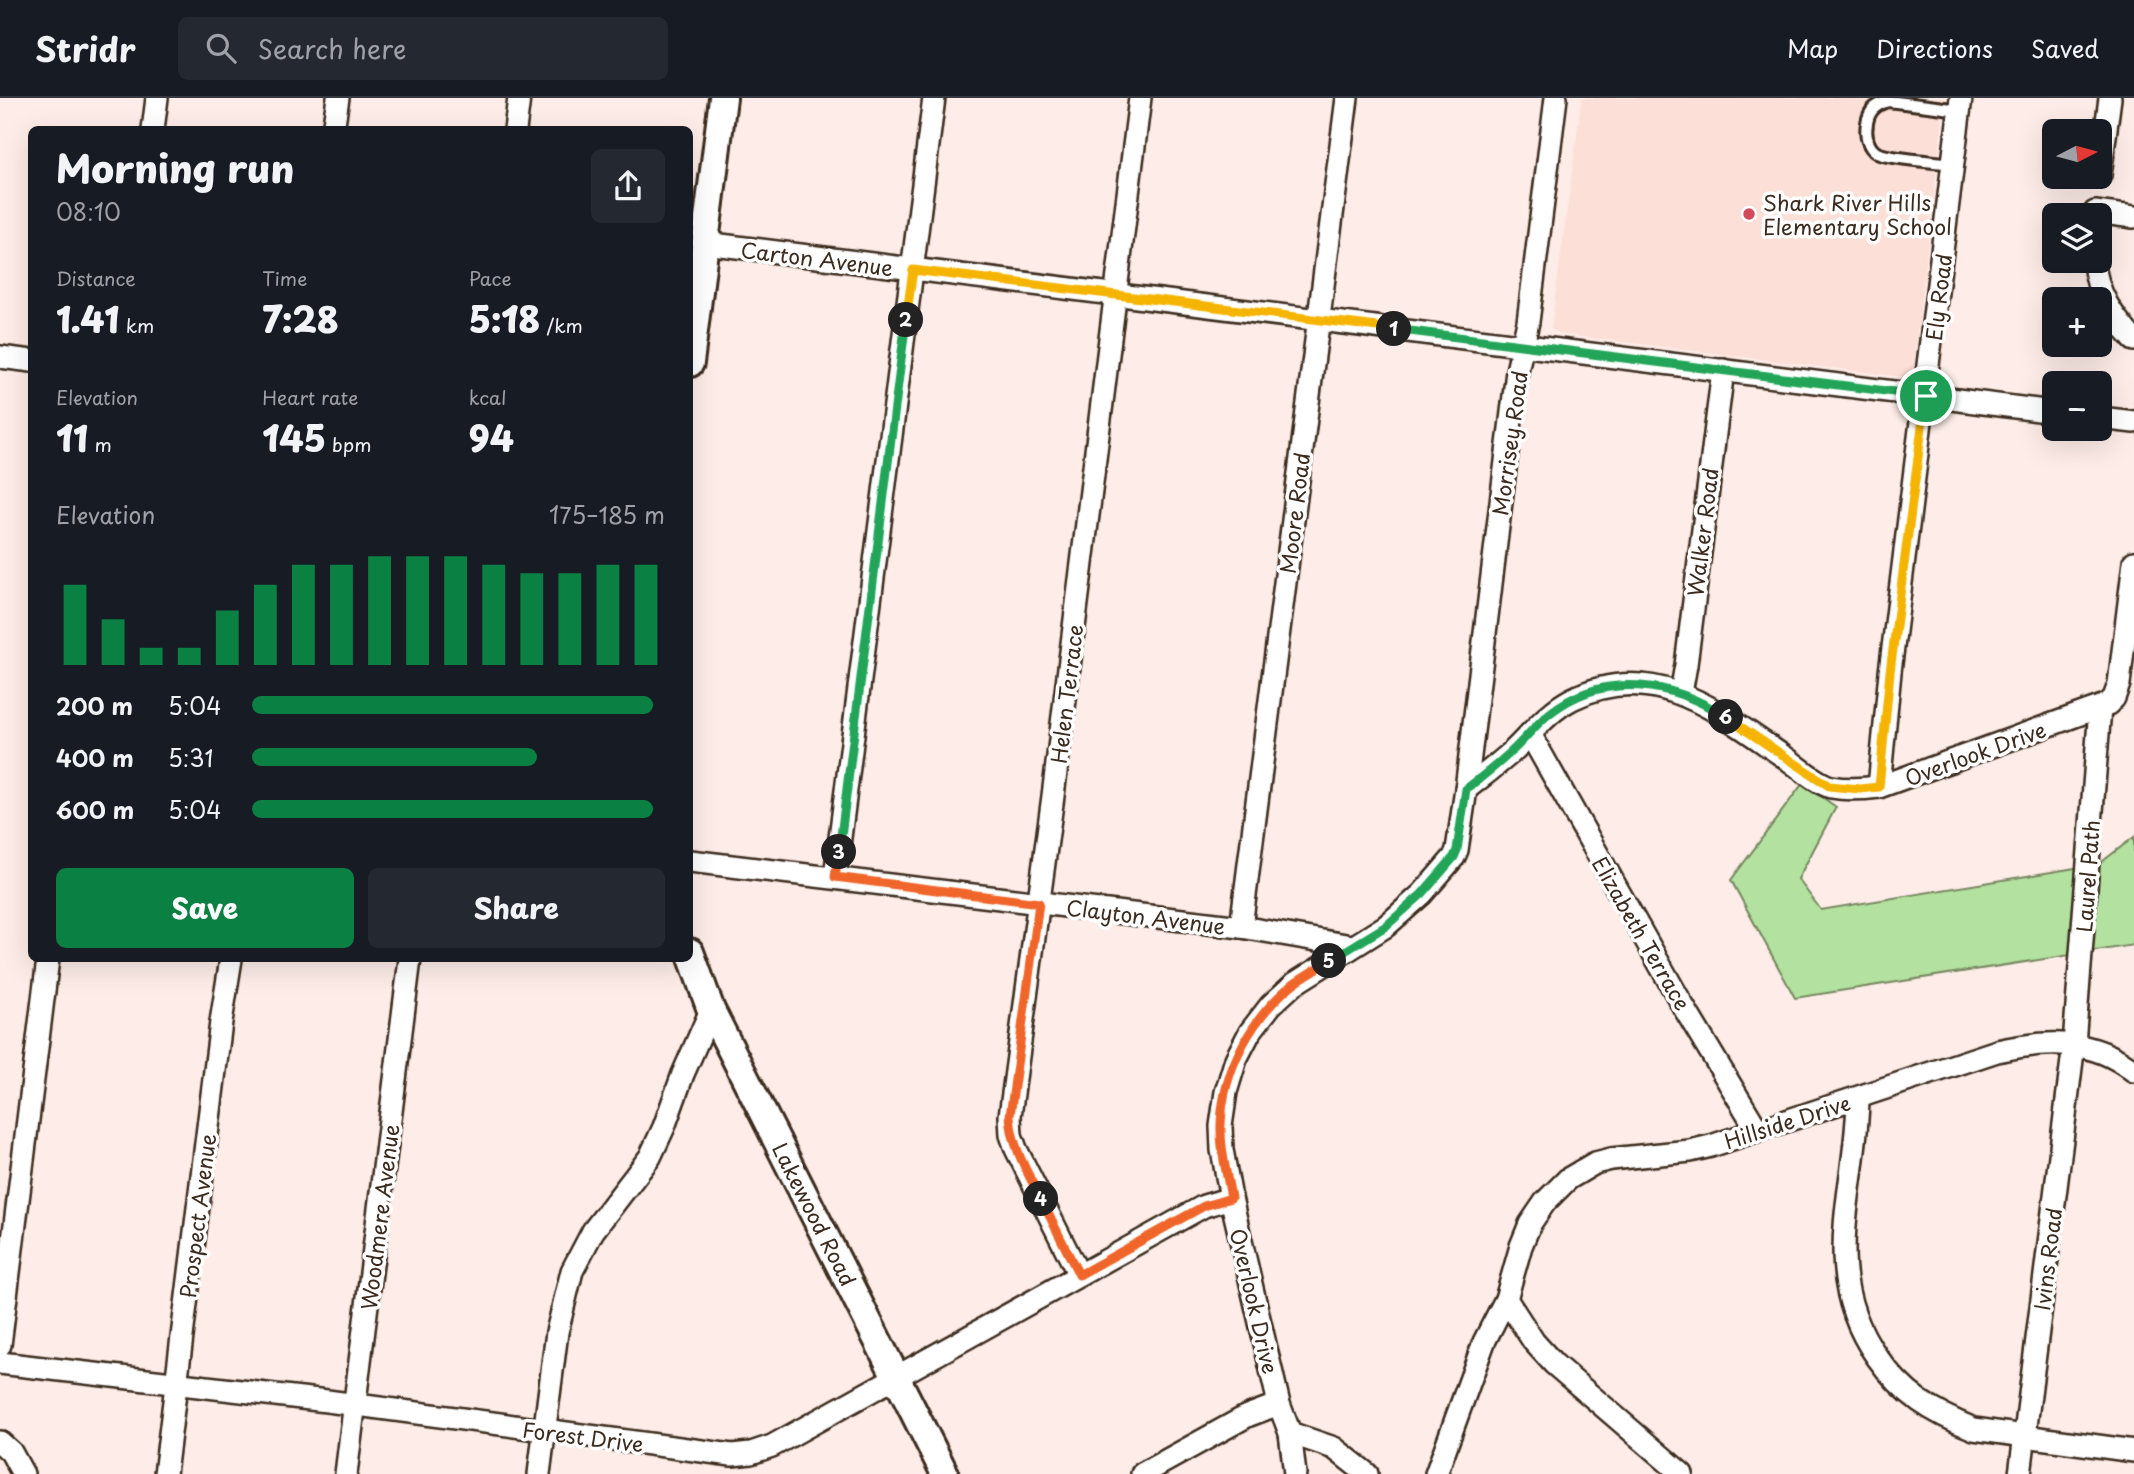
<!DOCTYPE html>
<html lang="en">
<head>
<meta charset="utf-8">
<style>
  :root { --surface:#171b24; --page:#242831; --text:#f1f3f6; --muted:#9ea1a6; --line:#363941; --accent:#0b8043 }
  body { margin:0; font-family:"Playpen Sans",sans-serif; background:var(--page); color:var(--text); height:100vh; display:flex; flex-direction:column; font-size:26px; white-space:nowrap }
  * { box-sizing:border-box; margin:0 }
  p { font-size:23px; color:var(--muted) }
  .icon { flex:none; width:38px; height:38px; fill:none; stroke:currentColor; stroke-width:2; stroke-linecap:round; stroke-linejoin:round }
  .map { position:relative; flex:1; overflow:hidden }
  .side { position:absolute; left:28px; top:28px; width:665px; height:836px; display:flex; flex-direction:column; background:var(--surface); border-radius:10px; box-shadow:0 7px 28px #0002 }
  .side>* { flex:none }
  .needle { width:46px; rotate:84deg }
  .controls { position:absolute; left:2042px; top:21px; display:grid; gap:14px }
  .controls a { display:grid; place-items:center; width:70px; height:70px; border-radius:10px; background:var(--surface); box-shadow:0 7px 28px #0002; font-size:35px }
  .pin { position:absolute; display:grid; place-items:center; width:60px; height:60px; color:#fff; margin:-30px; border:4px solid #fff; border-radius:50%; box-shadow:0 2px 7px #0007 }
  .km { position:absolute; width:35px; height:35px; margin:-18px; border-radius:50%; background:#222; color:#fff; font-size:19px; line-height:35px; text-align:center }
  .round { display:grid; place-items:center; flex:none; width:74px; height:74px; border-radius:10px; background:var(--page) }
  .overview { display:flex; align-items:center; justify-content:space-between; height:119px; padding:0 28px }
  h1 { font-size:38px; font-weight:800; line-height:52px }
  .figures { display:grid; grid-template-columns:repeat(3,1fr); gap:10px; height:119px; padding:7px 28px }
  .figures div { display:grid; align-content:center }
  .figures b { font-size:35px; font-weight:800 }
  .figures small { font-size:19px; font-weight:400 }
  .figures p { font-size:19px }
  .chart { height:196px; padding:14px 28px }
  .chart p { display:flex; justify-content:space-between }
  .chart svg { width:100%; height:126px; margin-top:7px; stroke:var(--accent); stroke-width:6 }
  .action { display:flex; gap:14px; margin-top:auto; padding:14px 28px }
  .action a { flex:1; height:80px; border-radius:10px; background:var(--accent); color:#fff; font-size:28px; font-weight:800; line-height:80px; text-align:center }
  .action a+a { background:var(--page); color:var(--text) }
  ul { padding:0 28px; list-style:none; font-size:23px }
  li { display:grid; grid-template-columns:112px 84px 1fr; align-items:center; height:52px }
  li i { height:18px; border-radius:9px; background:var(--accent) }
  header { display:flex; align-items:center; gap:42px; box-sizing:border-box; height:98px; padding:0 35px; background:var(--surface); border-bottom:2px solid var(--line) }
  header strong { font-size:33px }
  nav { display:flex; gap:38px; margin-inline-start:auto; font-size:24px }
  .search { width:490px; height:63px; background:var(--page); display:flex; align-items:center; gap:18px; box-sizing:border-box; padding:0 24px; border-radius:10px; color:var(--muted); font-size:26px }
  .map>svg:first-child { display:block }
</style>
</head>
<body>
<header>
<strong>Stridr</strong>
<div class="search"><svg class="icon" aria-label="search" viewBox="0 0 24 24"><circle cx="10" cy="10" r="6"/><path d="M15 15l6 6"/></svg>Search here</div>
<nav><a>Map</a><a>Directions</a><a>Saved</a></nav>
</header>
<div class="map">
<svg width="2134" height="1376" viewBox="0 0 2134 1376">
  <rect width="100%" height="100%" fill="#fdece7"/>
  <filter id="ink" filterUnits="userSpaceOnUse"><feTurbulence type="fractalNoise" baseFrequency=".0143" numOctaves="2"/><feDisplacementMap in="SourceGraphic" scale="14" xChannelSelector="R" yChannelSelector="G"/><feConvolveMatrix kernelMatrix="1 2 1 2 8 2 1 2 1" color-interpolation-filters="sRGB"/></filter>
  <g filter="url(#ink)">
    <polygon fill="#fcdfd6" points="1582,0 1945,0 1912,280 1561,236 1551,231"/>
    <polygon fill="#b2e1a0" stroke="#76865f" stroke-width="2" points="1803,685 1836,709 1798,781 1821,812 2099,766 2134,739 2134,847 1795,900 1731,782"/>
    <g fill="none" stroke-linecap="round" stroke-linejoin="round">
      <g stroke="#3b2a1e" stroke-width="16">
        <path id="service" d="M1954,66C1939,64 1889,61 1877,55C1867,49 1865,36 1867,25C1869,12 1876,7 1888,3L1960,12"/>
      </g>
      <g stroke="#3b2a1e" stroke-width="26">
        <g id="minor">
          <polyline points="153,32 157,0"/>
          <polyline points="333,32 338,0"/>
          <polyline points="515,32 519,0"/>
          <polyline points="2100,77 2110,0"/>
          <polyline points="2095,114 2134,119"/>
          <polyline points="705,145 2054,314"/>
          <path d="M2094,163C2096,195 2113,219 2134,242"/>
          <polyline points="0,259 32,263"/>
          <polyline points="2100,320 2134,324"/>
          <polyline points="1681,595 1686,567 1723,272"/>
          <polyline points="1530,636 1683,908 1758,1033"/>
          <polyline points="1879,689 1890,574 1961,0"/>
          <polyline points="1466,691 1517,273 1528,224 1556,0"/>
          <polyline points="690,763 1241,829 1352,848"/>
          <polyline points="835,779 934,0"/>
          <polyline points="1241,829 1347,0"/>
          <path d="M1858,1000C1857,1094 1817,1174 1877,1259C1904,1297 1931,1314 1974,1331L2134,1353"/>
          <polyline points="1079,1177 1016,1051 1011,1037 1010,1018 1053,698 1140,0"/>
          <polyline points="1506,1201 1534,1244 1554,1266 1682,1376"/>
          <polyline points="0,1247 48,861"/>
          <polyline points="0,1265 327,1303 732,1357 751,1355 772,1348 1204,1108 1231,1100"/>
          <polyline points="1290,1335 1295,1376"/>
          <polyline points="0,1344 11,1354 23,1376"/>
          <polyline points="165,1376 221,924 231,861"/>
          <polyline points="346,1376 410,861"/>
          <polyline points="539,1376 557,1234 572,1173 593,1133 650,1059 664,1029 683,976 711,912"/>
          <polyline points="1142,1376 1247,1318 1279,1306"/>
          <path d="M1367,1376L1334,1350L1290,1335L1279,1306L1231,1100L1222,1052L1221,1028L1226,994L1236,961L1250,934L1271,907L1294,886L1386,828L1422,796L1454,759L1457,752L1466,691C1482,679 1497,667 1512,654C1532,635 1547,614 1572,601C1655,559 1721,616 1786,660C1799,669 1816,685 1831,689C1847,692 1863,691 1879,689L2108,606L2114,600L2119,586L2134,464"/>
          <path d="M1436,1376L1484,1244L1506,1201L1521,1148L1530,1126L1545,1104L1568,1081L1595,1065L1611,1061L1690,1053L1711,1048L1997,953C2046,942 2093,940 2134,973"/>
          <polyline points="2020,1376 2074,946 2100,610"/>
        </g>
      </g>
      <g stroke="#3b2a1e" stroke-width="32">
        <g id="tertiary">
          <polyline points="690,265 723,0"/>
          <polyline points="690,854 711,912 945,1376"/>
        </g>
      </g>
      <use href="#service" stroke="#fff" stroke-width="10"/>
      <use href="#minor" stroke="#fff" stroke-width="21"/>
      <use href="#tertiary" stroke="#fff" stroke-width="26"/>
    </g>
  </g>
  <g fill="none" stroke-linecap="round" stroke-linejoin="round" filter="url(#ink)">
    <g stroke="#fff" stroke-width="14">
      <polyline id="split-1" points="1394,231 1926,298"/>
    </g>
    <g stroke="#fff" stroke-width="14">
      <polyline id="split-2" points="906,222 913,172 1394,231"/>
    </g>
    <g stroke="#fff" stroke-width="14">
      <polyline id="split-3" points="839,754 906,222"/>
    </g>
    <g stroke="#fff" stroke-width="14">
      <path id="split-4" d="M839,754L835,779L1039,805L1010,1018C1012,1049 1027,1074 1041,1101"/>
    </g>
    <g stroke="#fff" stroke-width="14">
      <path id="split-5" d="M1041,1101L1079,1177L1204,1108L1231,1100C1227,1076 1220,1051 1221,1026C1223,972 1251,920 1293,886C1304,878 1317,871 1329,863"/>
    </g>
    <g stroke="#fff" stroke-width="14">
      <path id="split-6" d="M1329,863L1386,828L1422,796L1454,759L1457,752L1466,691C1482,679 1498,666 1512,653C1525,641 1536,626 1550,615C1604,572 1673,584 1726,619"/>
    </g>
    <g stroke="#fff" stroke-width="14">
      <polyline id="split-7" points="1726,619 1829,688 1860,691 1879,689 1890,574 1926,298"/>
    </g>
    <use href="#split-1" stroke="#22a559" stroke-width="9"/>
    <use href="#split-2" stroke="#f5b400" stroke-width="9"/>
    <use href="#split-3" stroke="#22a559" stroke-width="9"/>
    <use href="#split-4" stroke="#f0652b" stroke-width="9"/>
    <use href="#split-5" stroke="#f0652b" stroke-width="9"/>
    <use href="#split-6" stroke="#22a559" stroke-width="9"/>
    <use href="#split-7" stroke="#f5b400" stroke-width="9"/>
  </g>
  <circle fill="#d1495b" stroke="#fff" stroke-width="2.5" cx="1749" cy="116" r="7"/>
  <g text-anchor="middle" dominant-baseline="central" stroke-width="7" stroke-linejoin="round" paint-order="stroke">
    <g font-size="21" fill="#3b2a1e" stroke="#fff" text-anchor="start">
      <text x="1763" y="104">Shark River Hills<tspan x="1763" dy="24">Elementary School</tspan></text>
    </g>
    <g font-size="21" fill="#3b2a1e" stroke="#fff">
      <text transform="translate(817 160) rotate(7)">Carton Avenue</text>
      <text transform="translate(1938 199) rotate(-83)">Ely Road</text>
      <text transform="translate(1509 345) rotate(-82)">Morrisey Road</text>
      <text transform="translate(1294 415) rotate(-83)">Moore Road</text>
      <text transform="translate(1702 434) rotate(-83)">Walker Road</text>
      <text transform="translate(1066 596) rotate(-83)">Helen Terrace</text>
      <text transform="translate(1975 655) rotate(-20)">Overlook Drive</text>
      <text transform="translate(2087 778) rotate(-86)">Laurel Path</text>
      <text transform="translate(1146 818) rotate(7)">Clayton Avenue</text>
      <text transform="translate(1642 835) rotate(60)">Elizabeth Terrace</text>
      <text transform="translate(1787 1023) rotate(-18)">Hillside Drive</text>
      <text transform="translate(815 1116) rotate(63)">Lakewood Road</text>
      <text transform="translate(197 1118) rotate(-83)">Prospect Avenue</text>
      <text transform="translate(379 1119) rotate(-83)">Woodmere Avenue</text>
      <text transform="translate(2047 1161) rotate(-83)">Ivins Road</text>
      <text transform="translate(1255 1203) rotate(77)">Overlook Drive</text>
      <text transform="translate(583 1338) rotate(7)">Forest Drive</text>
    </g>
  </g>
</svg>
<div class="controls">
<a><svg class="needle" viewBox="-14 -14 28 28"><path d="M0-13l5 13h-10z" fill="#e53935"/><path d="M0 13l5-13h-10z" fill="#9ea1a6"/></svg></a>
<a><svg class="icon" aria-label="layers" viewBox="0 0 24 24"><path d="M12 4l9 5-9 5-9-5zM3 14l9 5 9-5"/></svg></a>
<a>+</a>
<a>−</a>
</div>
<div class="pin" style="left:1926px;top:298px;background:#1e9e55"><svg class="icon" aria-label="arrive" viewBox="0 0 24 24"><path d="M6 21V4h12l-3 4 3 4H6"/></svg></div>
<b class="km" style="left:1394px;top:231px">1</b>
<b class="km" style="left:906px;top:222px">2</b>
<b class="km" style="left:839px;top:754px">3</b>
<b class="km" style="left:1041px;top:1101px">4</b>
<b class="km" style="left:1329px;top:863px">5</b>
<b class="km" style="left:1726px;top:619px">6</b>
<section class="side">
<div class="overview"><div><h1>Morning run</h1><p>08:10</p></div><a class="round"><svg class="icon" aria-label="share" viewBox="0 0 24 24"><path d="M12 15V3M7 8l5-5 5 5M5 13v7h14v-7"/></svg></a></div>
<div class="figures">
<div><p>Distance</p><b>1.41<small> km</small></b></div>
<div><p>Time</p><b>7:28</b></div>
<div><p>Pace</p><b>5:18<small> /km</small></b></div>
</div>
<div class="figures">
<div><p>Elevation</p><b>11<small> m</small></b></div>
<div><p>Heart rate</p><b>145<small> bpm</small></b></div>
<div><p>kcal</p><b>94</b></div>
</div>
<div class="chart"><p><span>Elevation</span>175–185 m</p>
<svg viewBox="0 0 160 44" preserveAspectRatio="none"><path d="M5 44V16M15 44V28M25 44V38M35 44V38M45 44V25M55 44V16M65 44V9M75 44V9M85 44V6M95 44V6M105 44V6M115 44V9M125 44V12M135 44V12M145 44V9M155 44V9"/></svg>
</div>
<ul>
<li><b>200 m</b>5:04<i style="width:97%"></i></li>
<li><b>400 m</b>5:31<i style="width:69%"></i></li>
<li><b>600 m</b>5:04<i style="width:97%"></i></li>
</ul>
<div class="action"><a>Save</a><a>Share</a></div>
</section>
</div>
</body>
</html>
